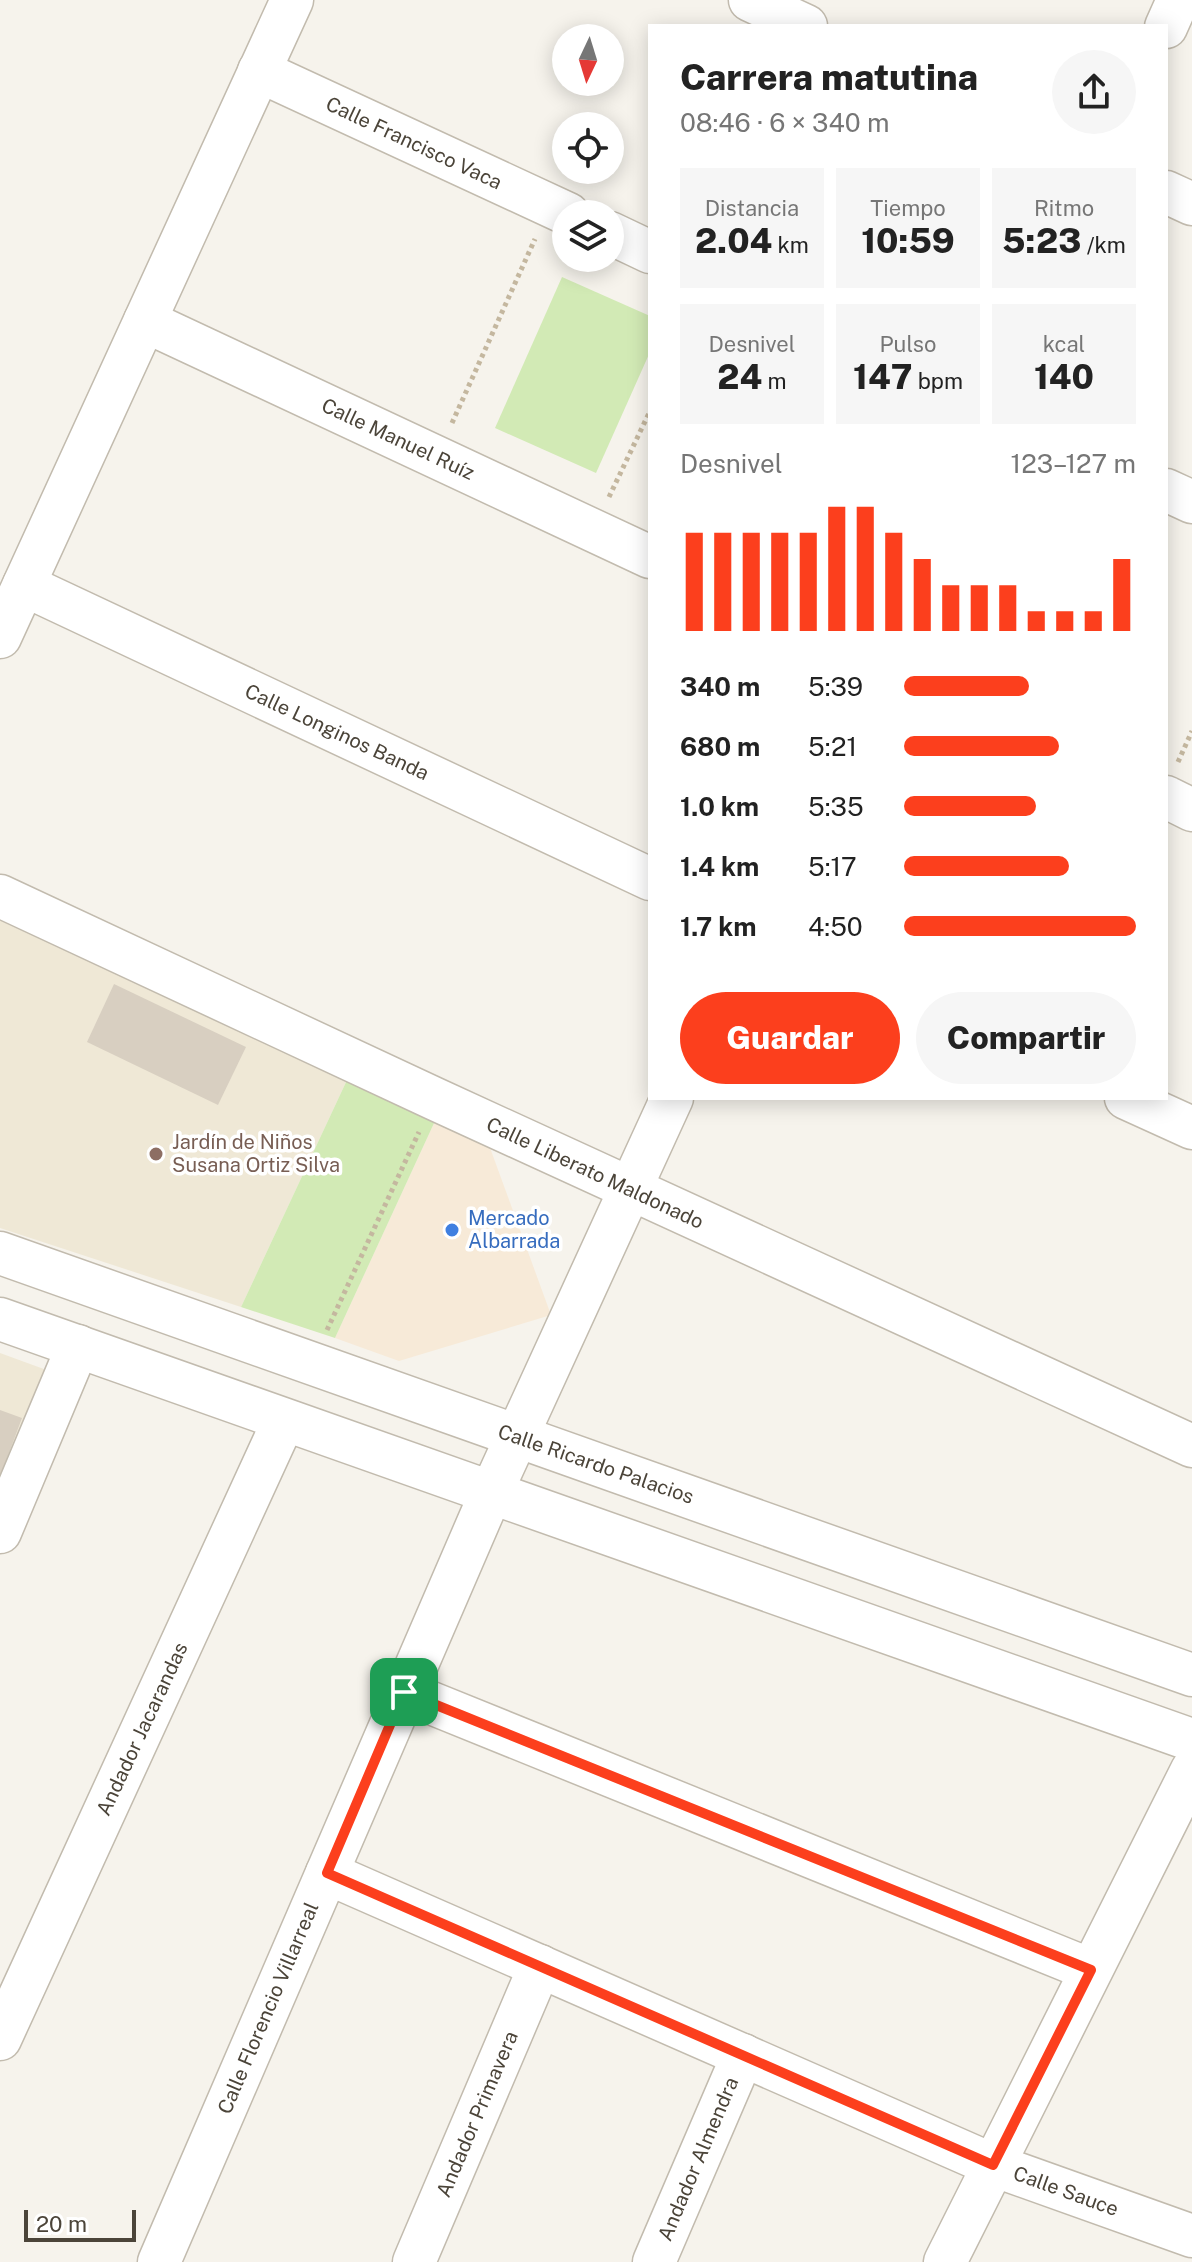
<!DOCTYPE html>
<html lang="es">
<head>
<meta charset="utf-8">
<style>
  :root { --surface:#fff; --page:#f6f6f6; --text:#222; --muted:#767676; --accent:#fc3f1d }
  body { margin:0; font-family:"Public Sans",sans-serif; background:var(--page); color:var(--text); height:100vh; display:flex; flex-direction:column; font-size:30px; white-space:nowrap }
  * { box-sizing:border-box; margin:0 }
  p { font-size:26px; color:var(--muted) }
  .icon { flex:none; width:44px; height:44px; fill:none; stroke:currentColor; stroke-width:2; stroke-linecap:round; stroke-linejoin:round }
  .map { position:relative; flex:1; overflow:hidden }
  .details { position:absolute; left:648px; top:24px; width:520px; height:1076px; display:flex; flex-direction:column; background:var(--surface); border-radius:0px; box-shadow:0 4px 20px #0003 }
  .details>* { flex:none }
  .needle { width:52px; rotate:184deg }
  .tools { position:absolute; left:552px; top:24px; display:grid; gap:16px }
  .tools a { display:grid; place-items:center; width:72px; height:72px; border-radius:50%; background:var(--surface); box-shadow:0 4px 20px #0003; font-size:40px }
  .scale { position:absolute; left:24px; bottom:20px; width:112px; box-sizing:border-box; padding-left:8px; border:4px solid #4b4439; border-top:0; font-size:22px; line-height:28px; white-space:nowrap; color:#4b4439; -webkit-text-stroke:6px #fff; paint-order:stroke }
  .pin { position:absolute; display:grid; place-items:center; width:68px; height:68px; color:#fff; margin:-34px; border-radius:16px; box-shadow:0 4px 12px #0006 }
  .round { display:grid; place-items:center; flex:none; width:84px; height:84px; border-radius:42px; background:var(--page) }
  .headline { display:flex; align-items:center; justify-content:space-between; height:136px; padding:0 32px }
  h1 { font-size:36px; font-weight:800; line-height:60px }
  .stats { display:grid; grid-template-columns:repeat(3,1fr); gap:12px; height:136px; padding:8px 32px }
  .stats div { display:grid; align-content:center; border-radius:0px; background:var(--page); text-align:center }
  .stats b { font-size:34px; font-weight:800 }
  .stats small { font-size:22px; font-weight:400 }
  .stats p { font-size:22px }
  .chart { height:224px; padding:16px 32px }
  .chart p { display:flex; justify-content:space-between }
  .chart svg { width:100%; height:144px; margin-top:8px; stroke:var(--accent); stroke-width:6 }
  .action { display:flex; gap:16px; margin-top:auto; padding:16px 32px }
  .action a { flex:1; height:92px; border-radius:48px; background:var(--accent); color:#fff; font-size:32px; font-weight:800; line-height:92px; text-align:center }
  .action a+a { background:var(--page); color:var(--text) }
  ul { padding:0 32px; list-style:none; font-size:26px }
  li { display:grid; grid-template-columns:128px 96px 1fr; align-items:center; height:60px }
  li i { height:20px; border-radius:10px; background:var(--accent) }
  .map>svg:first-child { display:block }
</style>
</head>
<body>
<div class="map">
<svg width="1192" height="2262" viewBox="0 0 1192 2262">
  <rect width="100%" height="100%" fill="#f6f3ec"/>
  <polygon fill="#f7ead8" points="435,1121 489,1145 551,1315 399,1361 335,1338"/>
  <g fill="#efe8d6">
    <polygon points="0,914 347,1080 241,1307 0,1228"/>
    <polygon points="0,1353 52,1372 0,1496"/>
  </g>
  <g fill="#d2eab5">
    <polygon points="562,277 650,316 650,352 596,473 495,428"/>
    <polygon points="347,1080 435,1121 335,1338 241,1307"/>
  </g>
  <g fill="#d8cfc1">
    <polygon points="114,984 246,1047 218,1105 87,1042"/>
    <polygon points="0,1410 22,1418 0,1477"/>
  </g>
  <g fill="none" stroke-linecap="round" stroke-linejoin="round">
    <g stroke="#c2bbae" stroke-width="45">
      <g id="minor">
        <polyline points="750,0 806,26"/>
        <polyline points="1166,27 1178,0"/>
        <polyline points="259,71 568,214"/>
        <polyline points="1166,192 1192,204"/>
        <polyline points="610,233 650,252"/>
        <polyline points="145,321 650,557"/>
        <polyline points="1166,490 1192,502"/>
        <polyline points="24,585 650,879"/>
        <polyline points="0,637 292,0"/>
        <polyline points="1166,797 1192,810"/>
        <polyline points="0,896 435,1099 1192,1446"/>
        <polyline points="1126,1098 1192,1128"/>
        <polyline points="0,1253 1192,1675"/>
        <polyline points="0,1319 1192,1740"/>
        <polyline points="0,1532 78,1346"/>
        <polyline points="404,1692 1091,1970"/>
        <polyline points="327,1873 993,2165 1192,2236"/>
        <polyline points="0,2039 284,1420"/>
        <polyline points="159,2262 491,1493 672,1098"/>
        <polyline points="414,2262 540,1966"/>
        <polyline points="654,2262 743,2055"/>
        <polyline points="945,2262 1192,1770"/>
      </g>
    </g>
    <g stroke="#c4b79f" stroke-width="5" stroke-dasharray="4 4" stroke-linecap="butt">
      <polyline points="452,423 535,239"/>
      <polyline points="609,497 650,411"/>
      <polyline points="1178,762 1192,731"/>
      <polyline points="327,1330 419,1132"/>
    </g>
    <use href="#minor" stroke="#fff" stroke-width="42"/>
  </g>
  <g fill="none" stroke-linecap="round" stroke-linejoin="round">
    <g stroke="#fff" stroke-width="16">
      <polygon id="route" points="404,1692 1091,1970 993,2165 327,1873"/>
    </g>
    <use href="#route" stroke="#fc3f1d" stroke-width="10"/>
  </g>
  <circle fill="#8d6e63" stroke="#fff" stroke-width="3" cx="156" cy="1154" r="8"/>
  <circle fill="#3f7fe0" stroke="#fff" stroke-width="3" cx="452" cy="1230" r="8"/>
  <g text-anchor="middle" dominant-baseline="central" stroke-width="7" stroke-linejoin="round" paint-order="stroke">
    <g font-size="20" fill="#4b4439" stroke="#fff">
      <text transform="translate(414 143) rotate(25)">Calle Francisco Vaca</text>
      <text transform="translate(398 439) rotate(25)">Calle Manuel Ruíz</text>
      <text transform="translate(337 732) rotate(25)">Calle Longinos Banda</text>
      <text transform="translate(595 1173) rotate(25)">Calle Liberato Maldonado</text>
      <text transform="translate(596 1464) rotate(19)">Calle Ricardo Palacios</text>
      <text transform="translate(142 1729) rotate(-65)">Andador Jacarandas</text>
      <text transform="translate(268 2008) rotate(-67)">Calle Florencio Villarreal</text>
      <text transform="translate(477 2114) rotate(-67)">Andador Primavera</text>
      <text transform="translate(698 2159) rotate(-67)">Andador Almendra</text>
      <text transform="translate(1066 2191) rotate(20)">Calle Sauce</text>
    </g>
    <g font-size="20" fill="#785e54" stroke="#fff" text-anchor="start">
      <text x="172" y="1142">Jardín de Niños<tspan x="172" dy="23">Susana Ortiz Silva</tspan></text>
    </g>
    <g font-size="20" fill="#366cbe" stroke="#fff" text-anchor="start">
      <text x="468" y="1218">Mercado<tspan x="468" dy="23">Albarrada</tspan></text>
    </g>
  </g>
</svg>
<div class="tools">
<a><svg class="needle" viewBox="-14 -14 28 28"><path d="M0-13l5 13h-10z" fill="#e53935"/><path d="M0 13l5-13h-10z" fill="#767676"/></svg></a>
<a><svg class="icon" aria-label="locate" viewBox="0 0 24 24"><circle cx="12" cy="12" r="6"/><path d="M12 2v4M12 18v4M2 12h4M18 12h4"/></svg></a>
<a><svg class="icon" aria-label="layers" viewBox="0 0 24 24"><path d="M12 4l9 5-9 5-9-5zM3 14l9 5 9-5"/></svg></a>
</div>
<div class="scale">20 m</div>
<div class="pin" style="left:404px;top:1692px;background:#1e9e55"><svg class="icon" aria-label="arrive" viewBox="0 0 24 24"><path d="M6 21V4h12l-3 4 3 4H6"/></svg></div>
<section class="details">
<div class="headline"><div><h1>Carrera matutina</h1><p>08:46 · 6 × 340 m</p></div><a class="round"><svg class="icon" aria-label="share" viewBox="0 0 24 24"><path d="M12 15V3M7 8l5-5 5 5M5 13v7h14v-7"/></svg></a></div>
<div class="stats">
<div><p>Distancia</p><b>2.04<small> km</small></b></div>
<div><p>Tiempo</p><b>10:59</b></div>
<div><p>Ritmo</p><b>5:23<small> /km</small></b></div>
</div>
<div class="stats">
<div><p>Desnivel</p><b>24<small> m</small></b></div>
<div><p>Pulso</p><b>147<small> bpm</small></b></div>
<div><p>kcal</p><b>140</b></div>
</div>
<div class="chart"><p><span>Desnivel</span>123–127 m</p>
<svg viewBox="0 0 160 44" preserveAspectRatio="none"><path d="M5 44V14M15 44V14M25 44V14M35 44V14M45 44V14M55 44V6M65 44V6M75 44V14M85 44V22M95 44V30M105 44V30M115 44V30M125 44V38M135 44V38M145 44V38M155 44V22"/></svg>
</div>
<ul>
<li><b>340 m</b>5:39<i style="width:54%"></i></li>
<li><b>680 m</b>5:21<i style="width:67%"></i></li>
<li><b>1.0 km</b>5:35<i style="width:57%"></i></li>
<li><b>1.4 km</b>5:17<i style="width:71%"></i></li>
<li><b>1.7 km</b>4:50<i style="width:100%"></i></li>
</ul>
<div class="action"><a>Guardar</a><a>Compartir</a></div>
</section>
</div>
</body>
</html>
